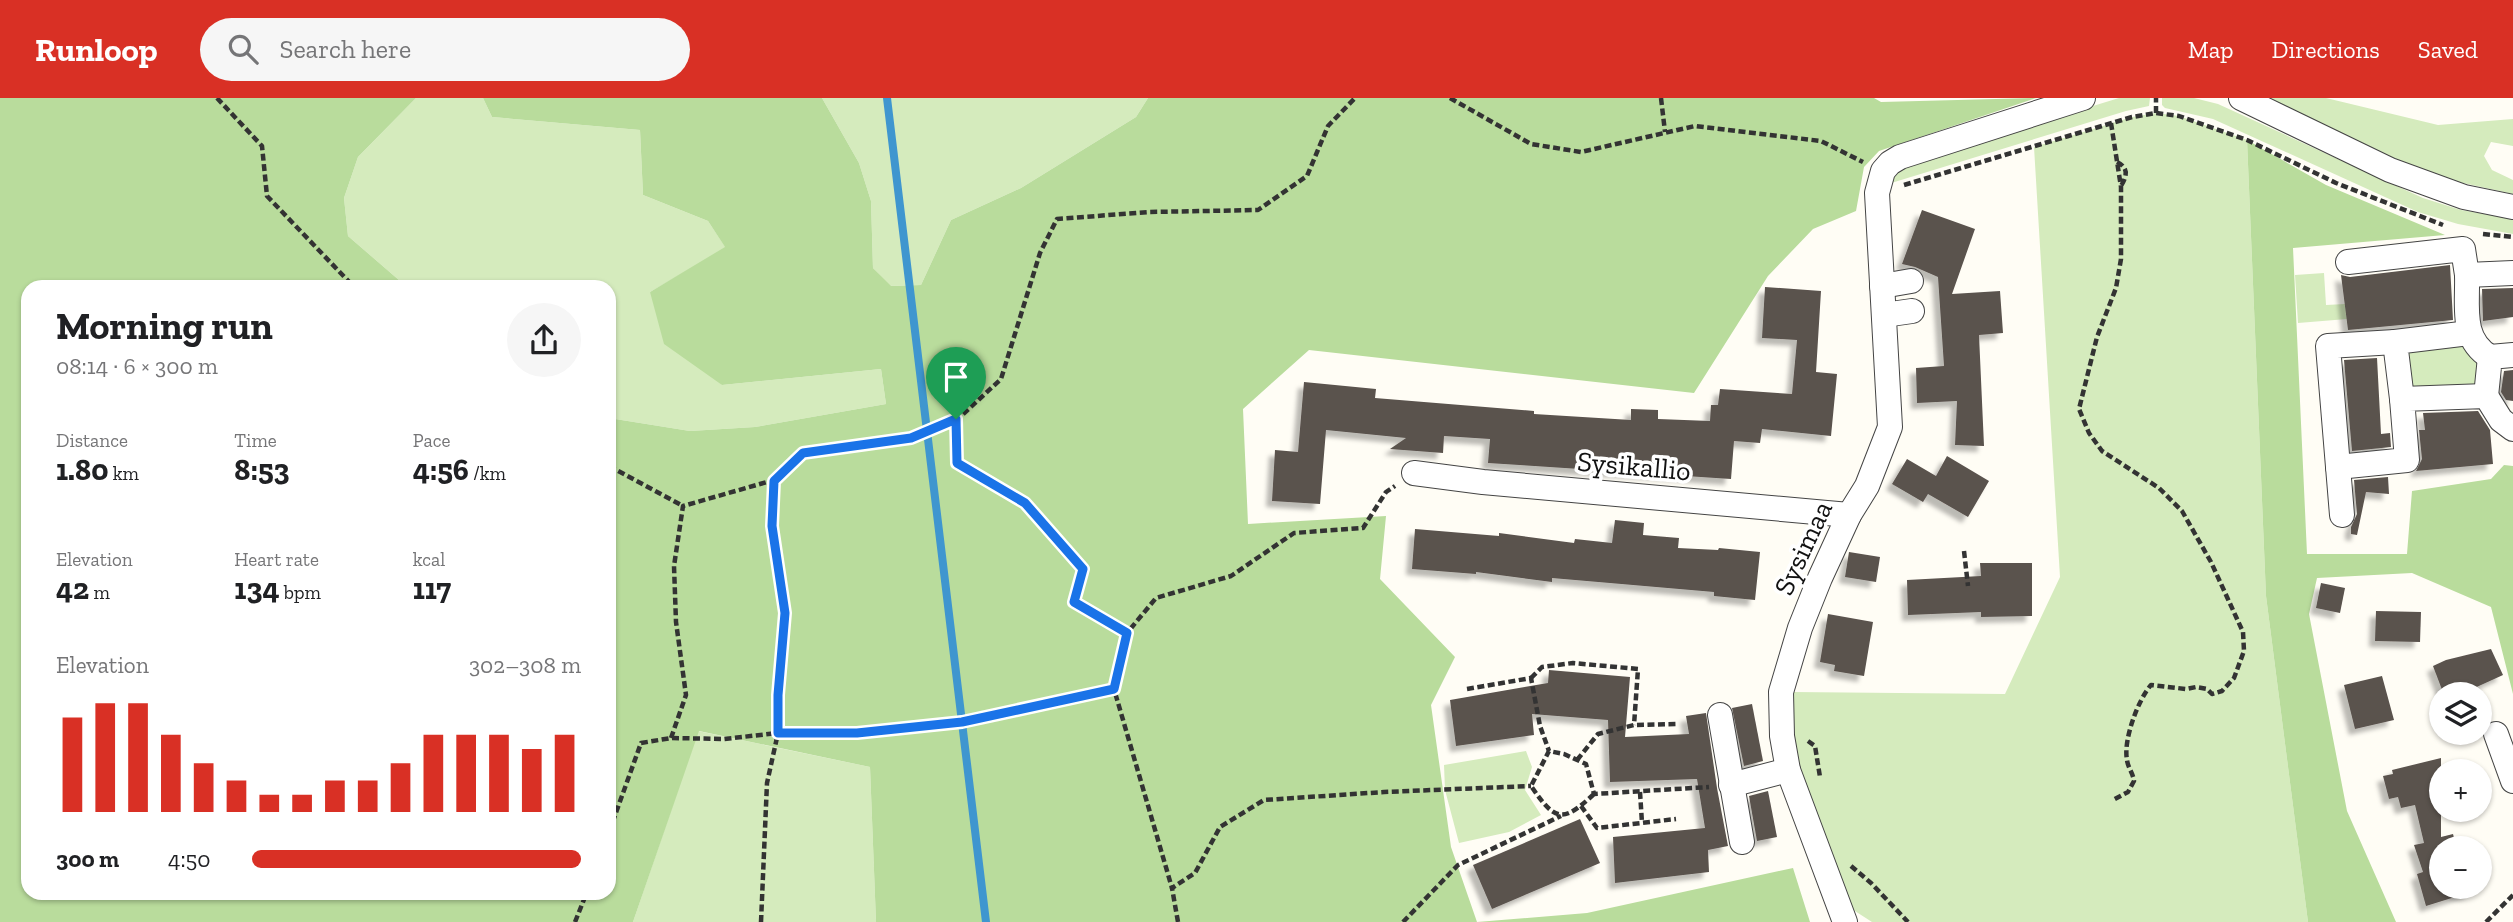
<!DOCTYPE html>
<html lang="en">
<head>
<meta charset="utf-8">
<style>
  :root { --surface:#fff; --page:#f6f6f6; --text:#202124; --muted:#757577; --accent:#d93025 }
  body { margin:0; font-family:"Zilla Slab",serif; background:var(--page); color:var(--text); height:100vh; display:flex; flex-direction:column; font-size:26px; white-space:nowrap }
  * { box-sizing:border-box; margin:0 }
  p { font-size:23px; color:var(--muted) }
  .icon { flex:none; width:38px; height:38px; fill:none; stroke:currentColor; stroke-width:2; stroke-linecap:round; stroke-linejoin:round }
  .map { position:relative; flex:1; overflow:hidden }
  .drawer { position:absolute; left:21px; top:182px; width:595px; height:620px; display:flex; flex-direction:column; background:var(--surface); border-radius:21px; box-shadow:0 2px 5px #0004 }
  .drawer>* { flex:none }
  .fabs { position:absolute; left:2429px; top:584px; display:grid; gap:14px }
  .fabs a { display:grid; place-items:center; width:63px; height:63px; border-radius:50%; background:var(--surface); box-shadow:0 2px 5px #0004; font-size:35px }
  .pin { position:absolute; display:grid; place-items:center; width:60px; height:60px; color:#fff; margin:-72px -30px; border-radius:50% 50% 50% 0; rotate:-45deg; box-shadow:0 0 7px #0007 }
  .pin .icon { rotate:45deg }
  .round { display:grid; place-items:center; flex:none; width:74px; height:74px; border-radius:37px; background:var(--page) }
  .overview { display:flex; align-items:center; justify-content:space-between; height:119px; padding:0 35px }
  h1 { font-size:38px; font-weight:700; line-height:52px }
  .figures { display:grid; grid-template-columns:repeat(3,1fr); gap:10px; height:119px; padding:7px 35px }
  .figures div { display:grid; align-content:center }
  .figures b { font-size:30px; font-weight:700 }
  .figures small { font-size:19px; font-weight:400 }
  .figures p { font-size:19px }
  .chart { height:196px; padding:14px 35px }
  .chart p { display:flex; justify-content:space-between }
  .chart svg { width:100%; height:126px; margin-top:7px; stroke:var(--accent); stroke-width:6 }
  ul { padding:0 35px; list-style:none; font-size:23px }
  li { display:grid; grid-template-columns:112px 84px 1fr; align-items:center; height:52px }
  li i { height:18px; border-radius:9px; background:var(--accent) }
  header { display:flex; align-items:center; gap:42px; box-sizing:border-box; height:98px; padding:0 35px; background:var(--accent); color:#fff }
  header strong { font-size:33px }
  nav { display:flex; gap:38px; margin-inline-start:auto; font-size:24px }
  .search { width:490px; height:63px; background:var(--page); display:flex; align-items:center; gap:18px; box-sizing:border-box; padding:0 24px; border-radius:38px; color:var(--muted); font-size:26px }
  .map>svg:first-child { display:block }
</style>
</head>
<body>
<header>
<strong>Runloop</strong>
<div class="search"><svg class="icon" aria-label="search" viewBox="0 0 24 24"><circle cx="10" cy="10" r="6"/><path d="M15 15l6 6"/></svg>Search here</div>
<nav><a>Map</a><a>Directions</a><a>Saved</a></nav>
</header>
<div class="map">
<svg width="2513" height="824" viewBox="0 0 2513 824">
  <defs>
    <filter id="shadow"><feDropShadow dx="-6" dy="6" stdDeviation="2" flood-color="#0004"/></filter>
  </defs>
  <rect width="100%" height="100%" fill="#fffdf5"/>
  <g fill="#d5ebbd">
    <polygon points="416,0 483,0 492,19 640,32 643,97 708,123 726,150 650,194 722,287 881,271 886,306 755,329 690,333 609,320 609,189 407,189 348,138 344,100 358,59"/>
    <polygon points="822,0 1148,0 1136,19 1021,90 951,122 921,187 890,188 873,170 871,103 859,65"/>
    <polygon points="2119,0 2150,0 2149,8 2126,13 1888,86 1891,78 1907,65"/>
    <polygon points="2162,0 2194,0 2218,6 2423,100 2461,112 2513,121 2513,136 2458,126 2418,114 2213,21 2165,10 2162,7"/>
    <polygon points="2264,0 2326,0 2438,27 2513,21 2513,48 2491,44 2484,58 2492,72 2513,82 2513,96 2454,83 2388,60"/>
    <polygon points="2156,15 2179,18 2247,42 2266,498 2308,824 1872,824 1844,806 1796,670 1793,594 2005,596 2060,479 2034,49 2132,19"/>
    <polygon points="2324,175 2326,207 2345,206 2347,221 2298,225 2295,177"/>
    <polygon points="2465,243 2483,267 2476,288 2411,295 2403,248"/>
    <polygon points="698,633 870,669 876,824 633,824"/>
    <polygon points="1526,653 1532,669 1525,692 1541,717 1509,734 1459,745 1445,692 1444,667"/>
  </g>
  <g fill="#b9dc9c">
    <polygon points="0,0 416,0 358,59 344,100 348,138 407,189 28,189 28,794 609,794 609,320 690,333 755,329 886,306 881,271 722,287 664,246 650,194 725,149 708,123 643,97 640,32 492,19 483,0 822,0 859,65 871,103 873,170 891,188 921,187 951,122 1021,90 1136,19 1148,0 1874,0 1881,4 2036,0 1879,53 1864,69 1856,113 1813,131 1768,178 1694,295 1309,252 1243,311 1248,426 1386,418 1380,481 1455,559 1431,607 1451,749 1477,824 1587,815 1793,770 1810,824 876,824 870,669 699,633 633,824 0,824"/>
    <polygon points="2247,42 2326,87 2445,137 2293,150 2307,456 2407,456 2412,393 2491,381 2504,367 2513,368 2513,596 2491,509 2412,475 2317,480 2309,516 2347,713 2396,824 2308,824 2266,498"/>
  </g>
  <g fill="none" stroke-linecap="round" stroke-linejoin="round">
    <polyline stroke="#3f96cf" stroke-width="8" points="887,0 986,824"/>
  </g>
  <g fill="#5a524d" filter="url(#shadow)">
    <polygon points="1922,112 1975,131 1952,196 2000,193 2003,235 1979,237 1984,348 1955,347 1957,303 1917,305 1916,270 1944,268 1938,179 1915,169 1902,166"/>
    <polygon points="2450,167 2453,222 2348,232 2341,177 2350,179"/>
    <polygon points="1765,189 1821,193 1816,274 1837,276 1831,338 1762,331 1760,345 1734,343 1731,381 1488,365 1490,341 1444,338 1443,355 1390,351 1406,340 1326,332 1320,406 1272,403 1275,352 1298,354 1304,284 1376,291 1375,300 1534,313 1534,316 1631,322 1631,311 1658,312 1658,321 1710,323 1711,307 1718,307 1720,291 1792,296 1797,242 1762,240"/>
    <polygon points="2513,190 2513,219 2483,223 2482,191"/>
    <polygon points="2377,260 2381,336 2390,335 2391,349 2352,353 2344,262"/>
    <polygon points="2513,272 2513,303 2506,302 2501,294 2504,273"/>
    <polygon points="2478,313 2490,332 2493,366 2416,373 2422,361 2419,332 2425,332 2423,315"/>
    <polygon points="1947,358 1989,383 1968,419 1928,396 1923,404 1892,386 1907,361 1936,378"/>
    <polygon points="2388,379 2389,396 2366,394 2357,437 2351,436 2351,429 2357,416 2354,382"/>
    <polygon points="1615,422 1644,425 1643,437 1679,440 1678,450 1718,452 1719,450 1760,454 1755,502 1714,498 1714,494 1552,480 1552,484 1476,474 1476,476 1412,471 1415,431 1499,438 1499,435 1574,445 1575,441 1612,445"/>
    <polygon points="1849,454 1880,459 1876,484 1845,479"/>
    <polygon points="1980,465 2032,465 2032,518 1981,519 1981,514 1908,517 1907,482 1981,478"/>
    <polygon points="2321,485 2345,490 2340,515 2316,510"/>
    <polygon points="2376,513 2421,514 2420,544 2375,543"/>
    <polygon points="1828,516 1873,524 1864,578 1834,573 1835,567 1820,564"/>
    <polygon points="2491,551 2503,577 2459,597 2444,597 2433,568 2446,562"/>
    <polygon points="1549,572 1630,579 1625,639 1689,636 1686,618 1706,615 1717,690 1728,748 1708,752 1709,774 1615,785 1613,739 1705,730 1697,681 1610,684 1608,622 1532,616 1534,637 1456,648 1450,602 1548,585"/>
    <polygon points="2382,578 2394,622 2355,631 2344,587"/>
    <polygon points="1752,606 1763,663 1744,668 1732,610"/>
    <polygon points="2441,660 2441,739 2453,736 2457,751 2441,751 2441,789 2469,789 2471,794 2426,808 2417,776 2423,774 2414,747 2424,745 2415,707 2401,710 2398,699 2389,701 2383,678 2393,676 2392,672"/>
    <polygon points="1768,693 1777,739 1757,743 1749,698"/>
    <polygon points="1580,721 1600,765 1492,811 1473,767"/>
  </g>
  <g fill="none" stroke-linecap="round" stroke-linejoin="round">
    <g stroke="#444" stroke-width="26">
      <g id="minor">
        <polyline points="2241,0 2390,72 2464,99 2513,109"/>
        <polyline points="2348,164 2463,151 2467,177 2513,175"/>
        <path d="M2467,177C2468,208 2460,241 2490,259"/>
        <polyline points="1882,188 1911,183"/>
        <polyline points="1884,217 1912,213"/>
        <polyline points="2486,298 2490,259 2513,257"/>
        <polyline points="2402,301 2395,244 2469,235"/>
        <polyline points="2338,369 2407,362 2402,301 2486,298 2501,322 2513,331"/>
        <polyline points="1414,375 1483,384 1849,417"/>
        <polyline points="2342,417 2328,248 2395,244"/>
        <polyline points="1720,617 1742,744"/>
        <polyline points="2496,636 2513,683"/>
        <polyline points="1731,687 1788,672"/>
        <polyline points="1845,824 1788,672 1782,638 1781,594 1800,530 1820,480 1849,417 1867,388 1890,329 1877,95 1883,73 1890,65 1900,59 2083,0"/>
      </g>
    </g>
    <g stroke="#333" stroke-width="4.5" stroke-dasharray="7 3.5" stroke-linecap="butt">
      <polyline points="217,0 262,48 267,98 354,189"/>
      <polyline points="1450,0 1531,46 1581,54 1695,28 1821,43 1863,64"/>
      <polyline points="1661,0 1665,34"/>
      <polyline points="2156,15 2156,0"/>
      <path d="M2111,25L2121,89V161L2116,190L2097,239L2079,311L2089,335L2102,353L2159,390L2182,413L2211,464L2243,534L2244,553L2234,580L2222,593L2212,596L2207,591L2196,589L2186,591L2151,587C2138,602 2123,642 2127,662C2128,670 2133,675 2134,683L2128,694L2113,702"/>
      <path d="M2117,64C2129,70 2127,78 2121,88"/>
      <polyline points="1904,87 2132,19 2156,15 2179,18 2247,42 2336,85 2443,127"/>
      <polyline points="2483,136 2513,139"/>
      <polyline points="956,321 957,365 1025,405 1083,471 1074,504 1127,535"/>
      <polyline points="609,368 683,408"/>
      <polyline points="1964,453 1968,488"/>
      <polyline points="1531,580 1542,569 1573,565 1638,571 1634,627"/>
      <polyline points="1114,591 1127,535 1156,500 1231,478 1294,435 1363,430 1386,394 1395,388"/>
      <polyline points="1467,591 1531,580 1540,628 1549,653"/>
      <polyline points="671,640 686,597 676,524 674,468 683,408 774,382"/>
      <polyline points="1808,643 1815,648 1820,679"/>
      <polyline points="1577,662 1598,636 1634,627 1676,626"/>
      <polyline points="1640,694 1642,725"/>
      <path d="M1594,696C1562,726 1555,723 1531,688L1549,653L1564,656L1586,666L1594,696L1709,689"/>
      <polyline points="1581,708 1597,730 1676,721"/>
      <polyline points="609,734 641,645 671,640 724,641 778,635 857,635 962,624 1114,591 1172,790"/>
      <polyline points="1851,768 1871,785 1908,824"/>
      <polyline points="575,824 587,794"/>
      <polyline points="761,824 767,685 778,635 778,597 785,515 772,428 774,382 803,355 911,340 959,320 1001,281 1040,155 1057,121 1149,114 1258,112 1307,78 1328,28 1355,0"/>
      <polyline points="1178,824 1172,790 1195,775 1220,729 1264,702 1384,694 1531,688"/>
      <polyline points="1403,824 1458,767 1561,718"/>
      <polyline points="2486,824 2513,797"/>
    </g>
    <use href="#minor" stroke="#fff" stroke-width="24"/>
  </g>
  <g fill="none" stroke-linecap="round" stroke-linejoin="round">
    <g stroke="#fff" stroke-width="14">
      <polygon id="route" points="956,321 957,365 1025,405 1083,471 1074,504 1127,535 1114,591 962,624 857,635 778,635 778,597 785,515 772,428 774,383 803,355 911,340"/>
    </g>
    <use href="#route" stroke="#1a73e8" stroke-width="9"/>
  </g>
  <g text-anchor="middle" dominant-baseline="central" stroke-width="7" stroke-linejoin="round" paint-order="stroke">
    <g font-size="28" fill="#111" stroke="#fff">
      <text transform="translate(1634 368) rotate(5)">Sysikallio</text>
      <text transform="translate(1803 450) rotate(-65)">Sysimaa</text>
    </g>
  </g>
</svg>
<div class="fabs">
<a><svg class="icon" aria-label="layers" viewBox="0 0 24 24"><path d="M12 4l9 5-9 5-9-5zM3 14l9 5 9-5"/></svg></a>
<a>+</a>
<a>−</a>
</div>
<div class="pin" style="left:956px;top:321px;background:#1e9e55"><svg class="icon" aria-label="arrive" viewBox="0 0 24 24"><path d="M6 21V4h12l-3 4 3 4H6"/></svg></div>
<section class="drawer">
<div class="overview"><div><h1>Morning run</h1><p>08:14 · 6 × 300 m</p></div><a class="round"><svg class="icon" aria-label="share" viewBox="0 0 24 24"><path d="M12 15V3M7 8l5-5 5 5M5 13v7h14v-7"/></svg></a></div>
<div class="figures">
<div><p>Distance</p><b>1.80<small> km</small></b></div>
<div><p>Time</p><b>8:53</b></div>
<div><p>Pace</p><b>4:56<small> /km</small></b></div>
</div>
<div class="figures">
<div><p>Elevation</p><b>42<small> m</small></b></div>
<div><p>Heart rate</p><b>134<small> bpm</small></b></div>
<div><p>kcal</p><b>117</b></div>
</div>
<div class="chart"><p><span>Elevation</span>302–308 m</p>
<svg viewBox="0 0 160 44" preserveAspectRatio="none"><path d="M5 44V11M15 44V6M25 44V6M35 44V17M45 44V27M55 44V33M65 44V38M75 44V38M85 44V33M95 44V33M105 44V27M115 44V17M125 44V17M135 44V17M145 44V22M155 44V17"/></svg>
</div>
<ul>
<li><b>300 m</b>4:50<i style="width:100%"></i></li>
</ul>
</section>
</div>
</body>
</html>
